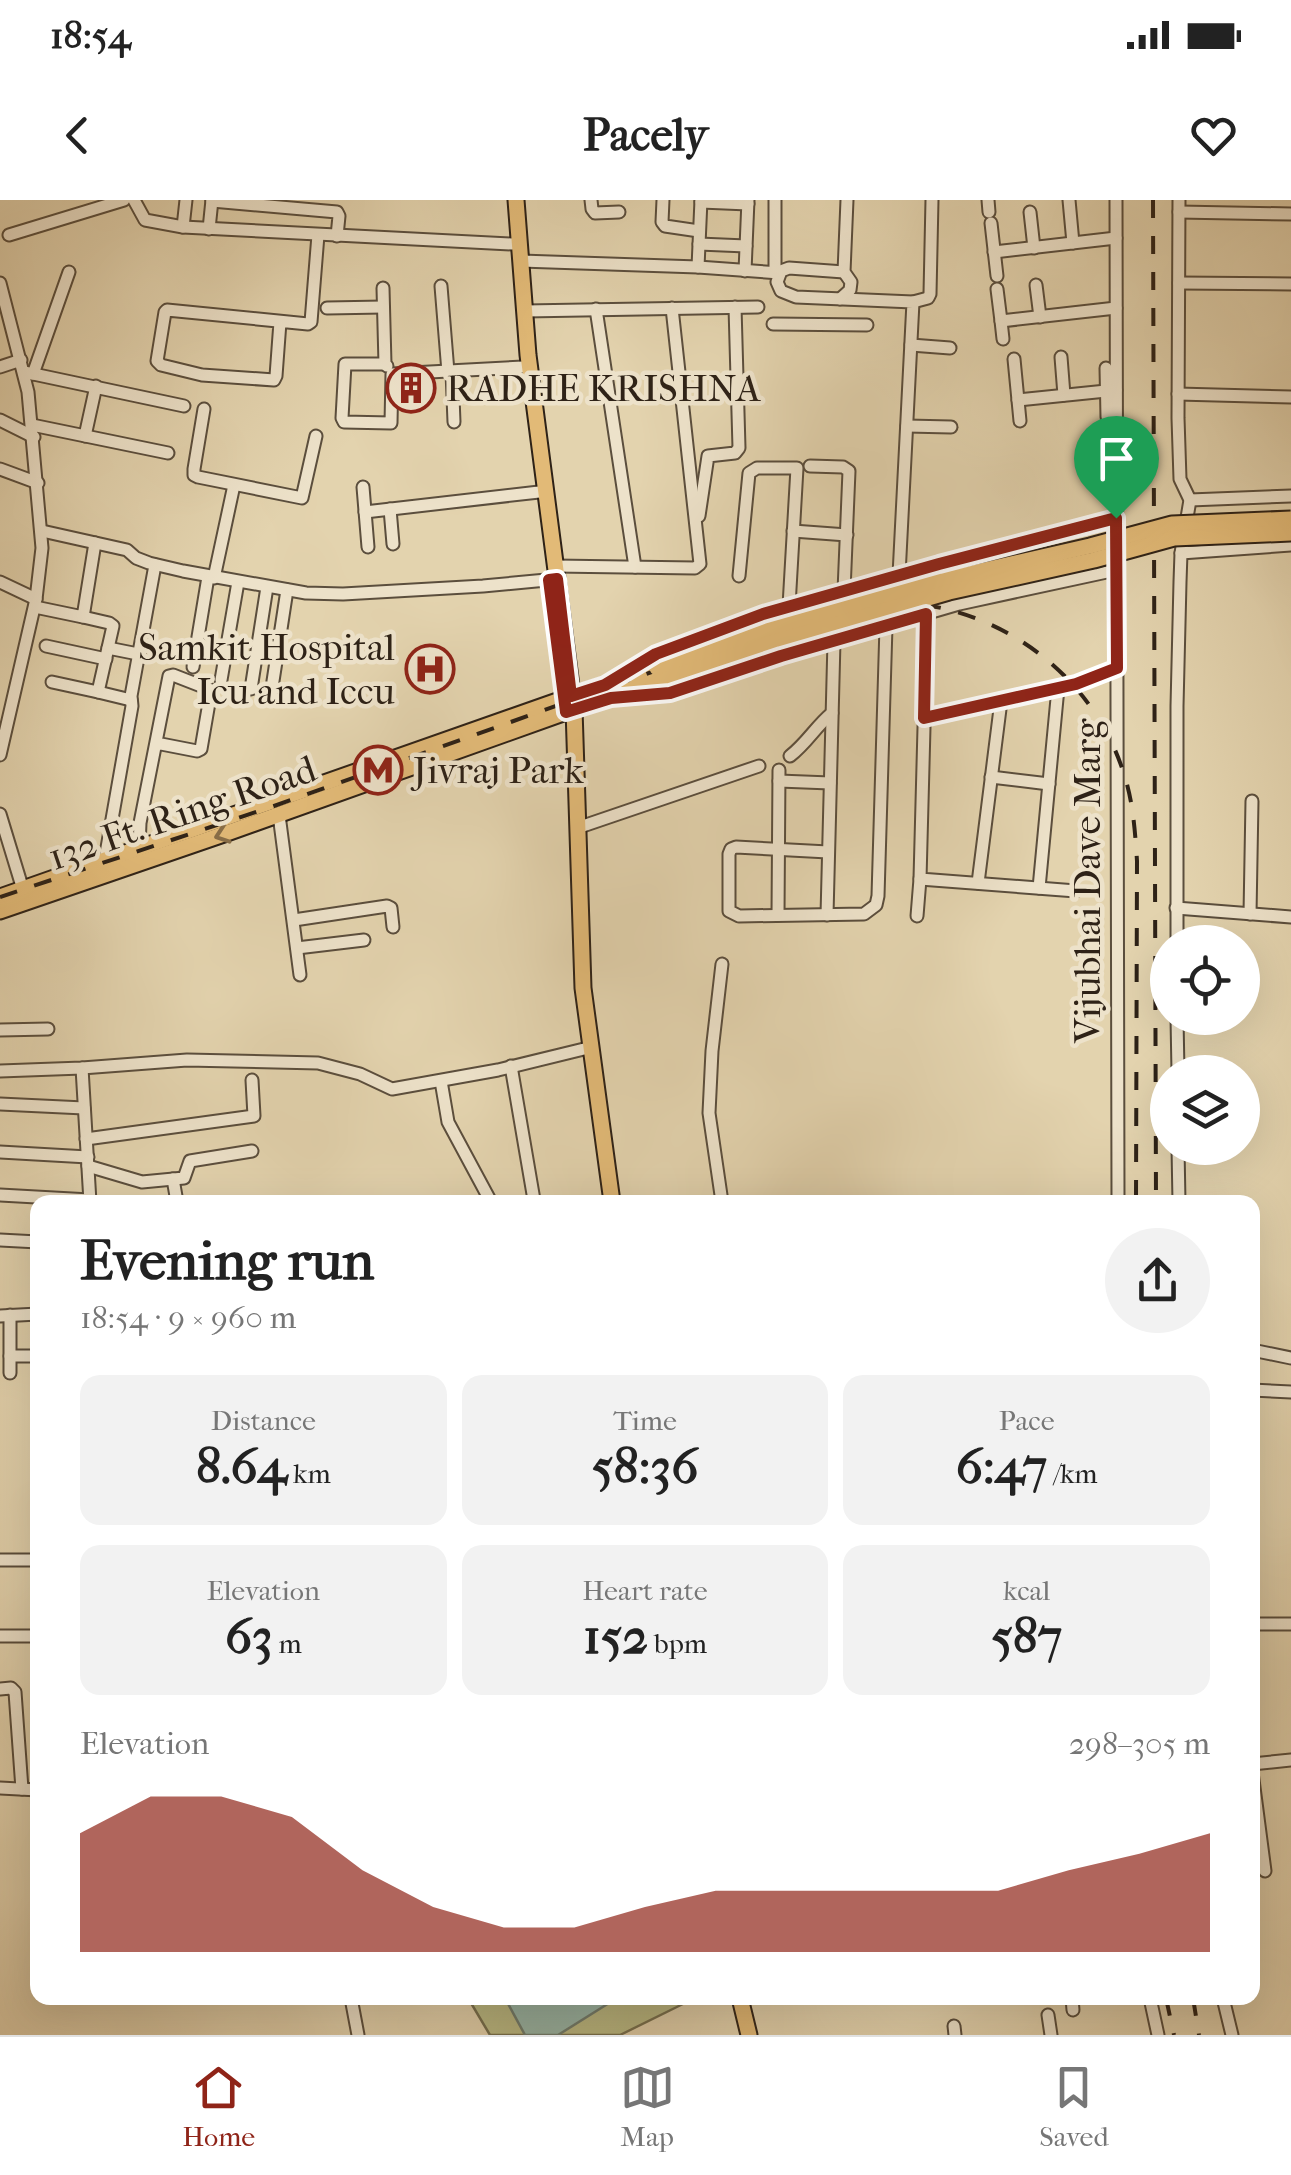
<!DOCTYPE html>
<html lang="en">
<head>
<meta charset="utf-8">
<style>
  :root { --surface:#fff; --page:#f2f2f2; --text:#222; --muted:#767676; --line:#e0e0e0; --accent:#8f2418 }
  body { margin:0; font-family:"IM FELL French Canon",serif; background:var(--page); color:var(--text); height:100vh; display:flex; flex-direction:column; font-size:38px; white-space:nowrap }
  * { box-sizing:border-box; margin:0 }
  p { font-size:32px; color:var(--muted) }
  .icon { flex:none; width:55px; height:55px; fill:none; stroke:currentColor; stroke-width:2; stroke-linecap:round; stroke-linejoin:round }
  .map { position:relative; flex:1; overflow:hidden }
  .side { position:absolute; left:30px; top:995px; width:1230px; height:810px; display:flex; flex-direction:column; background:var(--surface); border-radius:20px; box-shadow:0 10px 40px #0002 }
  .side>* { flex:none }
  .fabs { position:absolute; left:1150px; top:725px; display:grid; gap:20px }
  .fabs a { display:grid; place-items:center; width:110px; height:110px; border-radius:50%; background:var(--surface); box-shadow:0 10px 40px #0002; font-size:50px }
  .pin { position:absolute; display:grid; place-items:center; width:85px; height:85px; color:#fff; margin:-102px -42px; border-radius:50% 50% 50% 0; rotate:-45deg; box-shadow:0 0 10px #0007 }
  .pin .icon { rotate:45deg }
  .round { display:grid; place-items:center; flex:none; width:105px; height:105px; border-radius:52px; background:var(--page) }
  .head { display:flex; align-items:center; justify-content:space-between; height:170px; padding:0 50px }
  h1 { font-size:55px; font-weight:800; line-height:75px }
  .metrics { display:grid; grid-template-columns:repeat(3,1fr); gap:15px; height:170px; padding:10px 50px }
  .metrics div { display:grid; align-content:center; border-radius:20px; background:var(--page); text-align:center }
  .metrics b { font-size:50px; font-weight:800 }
  .metrics small { font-size:28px; font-weight:400 }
  .metrics p { font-size:28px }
  .chart { height:280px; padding:20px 50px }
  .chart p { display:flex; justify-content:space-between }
  .chart svg { width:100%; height:180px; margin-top:10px; fill:var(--accent); opacity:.7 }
  .status { display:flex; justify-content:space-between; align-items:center; height:70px; padding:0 50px; background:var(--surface); direction:ltr }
  .status svg { height:28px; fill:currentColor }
  header { display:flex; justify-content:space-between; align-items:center; height:130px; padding:0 50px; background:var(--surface); font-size:45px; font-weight:800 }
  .menu { display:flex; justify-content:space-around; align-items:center; height:140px; border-top:2px solid var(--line); background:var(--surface); font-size:28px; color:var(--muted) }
  .menu a { display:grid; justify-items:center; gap:5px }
  .menu .selected { color:var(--accent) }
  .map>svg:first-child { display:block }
</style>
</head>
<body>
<div class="status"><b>18:54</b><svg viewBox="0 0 49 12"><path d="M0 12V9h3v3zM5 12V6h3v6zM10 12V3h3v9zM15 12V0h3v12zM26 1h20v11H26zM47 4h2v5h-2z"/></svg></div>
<header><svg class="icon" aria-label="back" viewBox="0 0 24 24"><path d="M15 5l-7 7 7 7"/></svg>Pacely<svg class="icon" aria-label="heart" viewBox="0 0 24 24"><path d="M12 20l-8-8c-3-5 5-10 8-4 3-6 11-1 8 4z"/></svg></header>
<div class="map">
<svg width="1291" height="1835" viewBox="0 0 1291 1835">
  <rect width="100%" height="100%" fill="#e3d3ae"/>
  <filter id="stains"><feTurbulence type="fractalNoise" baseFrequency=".002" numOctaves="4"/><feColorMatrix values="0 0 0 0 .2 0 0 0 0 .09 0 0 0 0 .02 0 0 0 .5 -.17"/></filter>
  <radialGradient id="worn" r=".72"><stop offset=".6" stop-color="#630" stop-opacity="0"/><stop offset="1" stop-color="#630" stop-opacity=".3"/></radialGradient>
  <polygon fill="#b9bb86" stroke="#746e4e" stroke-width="2.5" points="468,1798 695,1798 620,1835 490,1835"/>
  <polygon fill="#95b8ac" stroke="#6c7c70" stroke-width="2.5" points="505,1798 617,1798 558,1835 525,1835"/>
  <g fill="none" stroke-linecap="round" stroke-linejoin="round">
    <g stroke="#5b4e3d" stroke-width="15">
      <g id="minor">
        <polyline points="134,0 145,20 183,27 512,44"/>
        <polyline points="591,0 592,9 595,13 619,12"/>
        <polyline points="663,0 662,22 665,26 699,31"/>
        <polyline points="775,0 775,73"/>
        <polyline points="988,0 989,12"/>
        <polyline points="1069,0 1073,43"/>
        <polyline points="1116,0 1118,1002"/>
        <polyline points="212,1 337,12 339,16 337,36"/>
        <polyline points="701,2 748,4"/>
        <polyline points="1030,12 1034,48"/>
        <polyline points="1179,12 1291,14"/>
        <polyline points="991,23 997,76"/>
        <polyline points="183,27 186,0"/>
        <polyline points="209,29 212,0"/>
        <polyline points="9,35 124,0"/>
        <polyline points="699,44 746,46"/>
        <polyline points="994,52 1116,38"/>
        <polyline points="521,61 698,67 780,73"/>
        <polyline points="698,67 701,0"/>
        <polyline points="745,71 748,0"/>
        <polyline points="844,72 789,68 781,71 777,82 781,91 796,97 913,102 899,375"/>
        <polyline points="0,83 28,192 42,348 36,399 0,555"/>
        <polyline points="1179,83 1291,84"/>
        <polyline points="1036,85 1040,117"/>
        <polyline points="441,86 448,172"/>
        <polyline points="383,88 385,164 387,166"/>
        <polyline points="997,89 1001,121 1116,108"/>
        <polyline points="840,99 850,90 851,82 844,72 847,0"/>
        <polyline points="913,102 928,98 930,94 932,0"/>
        <polyline points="327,108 383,107"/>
        <polyline points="596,109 635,367"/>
        <polyline points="525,111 758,107"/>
        <polyline points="1001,121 1003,139"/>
        <polyline points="280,122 276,176 274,180 202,175 161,165 157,161 165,112 167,110 308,124 311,122 318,35"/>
        <polyline points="773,124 867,125"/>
        <polyline points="911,145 950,148"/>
        <polyline points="1061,157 1064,195"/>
        <polyline points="1014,159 1020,221"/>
        <polyline points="385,164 345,164 342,218 344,222 391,223 392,174 523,167"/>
        <polyline points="0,167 21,160"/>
        <polyline points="1106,168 1107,217"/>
        <polyline points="24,172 184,206"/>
        <polyline points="452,172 454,222"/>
        <polyline points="33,174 69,72"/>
        <polyline points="1178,194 1291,197"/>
        <polyline points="1018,200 1116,190"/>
        <polyline points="204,209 194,269 194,275 198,277 302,298 316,236"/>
        <polyline points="0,220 34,237"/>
        <polyline points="32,225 168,253"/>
        <polyline points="907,226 951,227"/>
        <polyline points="85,236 96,186"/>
        <polyline points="810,266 843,267 849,271 844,391"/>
        <polyline points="0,269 38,283"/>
        <polyline points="363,287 368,347"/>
        <polyline points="1190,300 1291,296"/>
        <polyline points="390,309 393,344"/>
        <polyline points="365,312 539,292"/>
        <polyline points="699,316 708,256 735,253 739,248 735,107"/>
        <polyline points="42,331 127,350 136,358 149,363 183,371 306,393 343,394 483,386 557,379"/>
        <polyline points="793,331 847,335"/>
        <polyline points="1181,353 1291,345"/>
        <polyline points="555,366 695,368 700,364 672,108"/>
        <polyline points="739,376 749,273 757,268 797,268 789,406"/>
        <polyline points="214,378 234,285"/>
        <polyline points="0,382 36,399"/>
        <polyline points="35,407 83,417 95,343"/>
        <polyline points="927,414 920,679 1076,691"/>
        <polyline points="46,446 106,459"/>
        <polyline points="108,448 138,454"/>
        <polyline points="193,467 208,377"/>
        <path d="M621,475C691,433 772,411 850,389C938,364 1027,340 1116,318"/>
        <polyline points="221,480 238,382"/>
        <polyline points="52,482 98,492 113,426 109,423 83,417"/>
        <polyline points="251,489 267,387"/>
        <polyline points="98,492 131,500"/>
        <polyline points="271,494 287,390"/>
        <polyline points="628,496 671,493 781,456 959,404 1116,370"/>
        <polyline points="923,518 1076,484 1117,468"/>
        <path d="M790,556C807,543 816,526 832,513"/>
        <polyline points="991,577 1049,584"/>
        <polyline points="779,581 830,583"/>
        <polyline points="0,614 24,693"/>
        <polyline points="279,615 300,775"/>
        <polyline points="577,628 759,566"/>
        <polyline points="139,647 140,623 169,476 173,475 209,489 210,497 201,549 197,551 156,543"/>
        <polyline points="828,652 736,647 731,649 729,654 729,711 739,716 864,714 876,705 878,696 886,426"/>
        <polyline points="105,659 132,506 131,496 155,365"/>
        <polyline points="978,683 1001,501"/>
        <polyline points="1039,688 1058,488"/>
        <polyline points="1176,708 1291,717"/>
        <polyline points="1250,714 1252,601"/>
        <polyline points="778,715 779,570"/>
        <polyline points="827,715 834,441"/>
        <polyline points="917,716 920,679"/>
        <polyline points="294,720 387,706 391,708 393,727"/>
        <polyline points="1177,742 1177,506 1180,382 1181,353 1190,300 1180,279 1178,218 1179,0"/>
        <polyline points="297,748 364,740"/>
        <polyline points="722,764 712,851 709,913 722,1002"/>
        <polyline points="1177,818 1178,872"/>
        <polyline points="0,830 48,829"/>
        <polyline points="511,866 534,1000"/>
        <polyline points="82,868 90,1002"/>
        <polyline points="0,871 82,868 187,860 318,863 360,874 392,889 498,870 584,849"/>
        <polyline points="441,881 448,922 491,1002"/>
        <polyline points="0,904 84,908"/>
        <polyline points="86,939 254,916 252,880"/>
        <polyline points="1178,948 1179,1002"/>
        <polyline points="0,952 88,957"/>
        <polyline points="88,966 142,982 184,978 190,961 252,951"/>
        <polyline points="173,979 177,1002"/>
        <polyline points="0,995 90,1000"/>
        <polyline points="0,1040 38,1042"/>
        <polyline points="10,1115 10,1173"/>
        <polyline points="0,1116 38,1114"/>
        <polyline points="1252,1150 1291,1158"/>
        <polyline points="10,1156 38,1156"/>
        <polyline points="1252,1190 1291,1192"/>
        <polyline points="0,1360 38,1360"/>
        <polyline points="1252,1424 1291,1424"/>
        <polyline points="0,1436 38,1436"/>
        <polyline points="0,1489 11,1488 15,1492 22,1589"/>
        <polyline points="1252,1564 1291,1560"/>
        <polyline points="1252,1572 1265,1671"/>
        <polyline points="0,1588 38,1590"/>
        <polyline points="351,1798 358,1835"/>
        <polyline points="1072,1798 1073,1810"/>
        <polyline points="1150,1798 1158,1835"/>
        <polyline points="1223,1798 1232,1835"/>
        <polyline points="1048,1815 1051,1835"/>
        <polyline points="954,1826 955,1835"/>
      </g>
    </g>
    <g stroke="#2e2217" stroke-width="19">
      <g id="major">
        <polyline points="516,0 528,155 574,509 583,788 612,1002"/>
        <polyline points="0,697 563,499 657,468"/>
        <polyline points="0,711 227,633 566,512 662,481"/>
        <polyline points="740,1798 749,1835"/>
      </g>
    </g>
    <use href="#minor" stroke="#ede2ca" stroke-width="11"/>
    <use href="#major" stroke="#e2ba77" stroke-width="15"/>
    <g stroke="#2e2217" stroke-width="4" stroke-dasharray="18 18" stroke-linecap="butt">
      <polyline points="1153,0 1156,1002"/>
      <path d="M0,697L274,606L773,429C805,419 836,406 869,403C981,394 1088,464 1123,571C1133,600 1135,630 1137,661L1136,1002"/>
      <polyline points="1166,1798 1174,1835"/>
      <polyline points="1193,1798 1199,1835"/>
    </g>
    <g stroke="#2e2217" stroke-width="19" stroke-linecap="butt">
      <g id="major-bridge">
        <polyline points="657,468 760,432 946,379 1090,346 1172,324 1291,319"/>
        <polyline points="662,481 764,445 949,392 1094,360 1174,338 1291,333"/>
      </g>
    </g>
    <use href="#major-bridge" stroke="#e2ba77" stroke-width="15"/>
  </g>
  <defs><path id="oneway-chevron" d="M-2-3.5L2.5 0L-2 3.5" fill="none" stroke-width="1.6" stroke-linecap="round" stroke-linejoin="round" transform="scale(2.5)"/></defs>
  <use stroke="#886e47" href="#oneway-chevron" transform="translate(222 635) rotate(161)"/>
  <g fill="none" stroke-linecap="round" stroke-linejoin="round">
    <g stroke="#fff" stroke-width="20">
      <polygon id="route" points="1116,318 1117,468 1076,484 924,518 926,414 781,456 670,493 611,498 566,512 549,380 557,379 571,496 605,485 656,454 763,414 939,364"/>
    </g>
    <use href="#route" stroke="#8f2418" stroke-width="12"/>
  </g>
  <defs>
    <g id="building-ring" transform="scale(2.5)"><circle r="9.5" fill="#ede2ca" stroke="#8f2418" stroke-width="1.5"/><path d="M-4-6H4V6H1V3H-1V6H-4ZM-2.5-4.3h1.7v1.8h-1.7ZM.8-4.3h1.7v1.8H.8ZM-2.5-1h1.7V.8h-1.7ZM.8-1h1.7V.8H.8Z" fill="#8f2418"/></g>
    <g id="hospital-ring" transform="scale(2.5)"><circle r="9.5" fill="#ede2ca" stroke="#8f2418" stroke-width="1.5"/><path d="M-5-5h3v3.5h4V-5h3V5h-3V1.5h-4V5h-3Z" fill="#8f2418"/></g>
    <g id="metro-ring" transform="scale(2.5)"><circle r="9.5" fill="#ede2ca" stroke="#8f2418" stroke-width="1.5"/><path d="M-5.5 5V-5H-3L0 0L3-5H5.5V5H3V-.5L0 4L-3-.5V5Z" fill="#8f2418"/></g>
  </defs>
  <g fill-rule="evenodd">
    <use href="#building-ring" x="411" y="188"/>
    <use href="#hospital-ring" x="430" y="469"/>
    <use href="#metro-ring" x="378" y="570"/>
  </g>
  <g text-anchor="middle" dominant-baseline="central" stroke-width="9" stroke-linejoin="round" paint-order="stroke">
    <g font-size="38" fill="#2e2217" stroke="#ede2ca" text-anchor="start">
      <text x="446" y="188">RADHE KRISHNA</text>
      <text x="395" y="447" text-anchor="end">Samkit Hospital<tspan x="395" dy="44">Icu and Iccu</tspan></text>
      <text x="413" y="570">Jivraj Park</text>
    </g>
    <g font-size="38" fill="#2e2217" stroke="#ede2ca">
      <text transform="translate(182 613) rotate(-19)">132 Ft. Ring Road</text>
      <text transform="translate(1087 681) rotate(-90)">Vijubhai Dave Marg</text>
    </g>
  </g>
  <rect width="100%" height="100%" filter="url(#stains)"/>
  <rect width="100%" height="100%" fill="url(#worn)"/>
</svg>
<div class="fabs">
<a><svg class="icon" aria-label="locate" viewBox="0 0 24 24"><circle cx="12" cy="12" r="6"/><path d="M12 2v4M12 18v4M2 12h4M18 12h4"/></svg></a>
<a><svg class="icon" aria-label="layers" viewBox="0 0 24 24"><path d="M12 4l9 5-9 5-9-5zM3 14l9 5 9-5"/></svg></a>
</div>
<div class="pin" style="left:1116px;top:318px;background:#1e9e55"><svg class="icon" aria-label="arrive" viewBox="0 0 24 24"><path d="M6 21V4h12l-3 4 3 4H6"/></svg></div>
<section class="side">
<div class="head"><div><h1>Evening run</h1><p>18:54 · 9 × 960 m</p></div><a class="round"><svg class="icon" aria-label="share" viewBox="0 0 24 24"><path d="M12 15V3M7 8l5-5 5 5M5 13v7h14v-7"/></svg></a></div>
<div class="metrics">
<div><p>Distance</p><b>8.64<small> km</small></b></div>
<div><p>Time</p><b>58:36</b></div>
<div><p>Pace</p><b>6:47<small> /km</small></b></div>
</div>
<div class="metrics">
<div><p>Elevation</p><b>63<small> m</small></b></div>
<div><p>Heart rate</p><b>152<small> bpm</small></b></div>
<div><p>kcal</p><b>587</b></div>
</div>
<div class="chart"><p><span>Elevation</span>298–305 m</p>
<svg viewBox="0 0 160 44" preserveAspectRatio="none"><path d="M0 44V15L10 6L20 6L30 11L40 24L50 33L60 38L70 38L80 33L90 29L100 29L110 29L120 29L130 29L140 24L150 20L160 15V44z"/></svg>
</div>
</section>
</div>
<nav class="menu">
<a class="selected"><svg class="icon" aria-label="home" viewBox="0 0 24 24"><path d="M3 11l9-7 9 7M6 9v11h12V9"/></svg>Home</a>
<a><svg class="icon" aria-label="map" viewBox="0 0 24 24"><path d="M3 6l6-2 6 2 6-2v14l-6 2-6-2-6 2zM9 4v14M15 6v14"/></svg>Map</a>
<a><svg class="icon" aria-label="saved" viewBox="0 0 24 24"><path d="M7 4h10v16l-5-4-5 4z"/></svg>Saved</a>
</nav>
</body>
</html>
